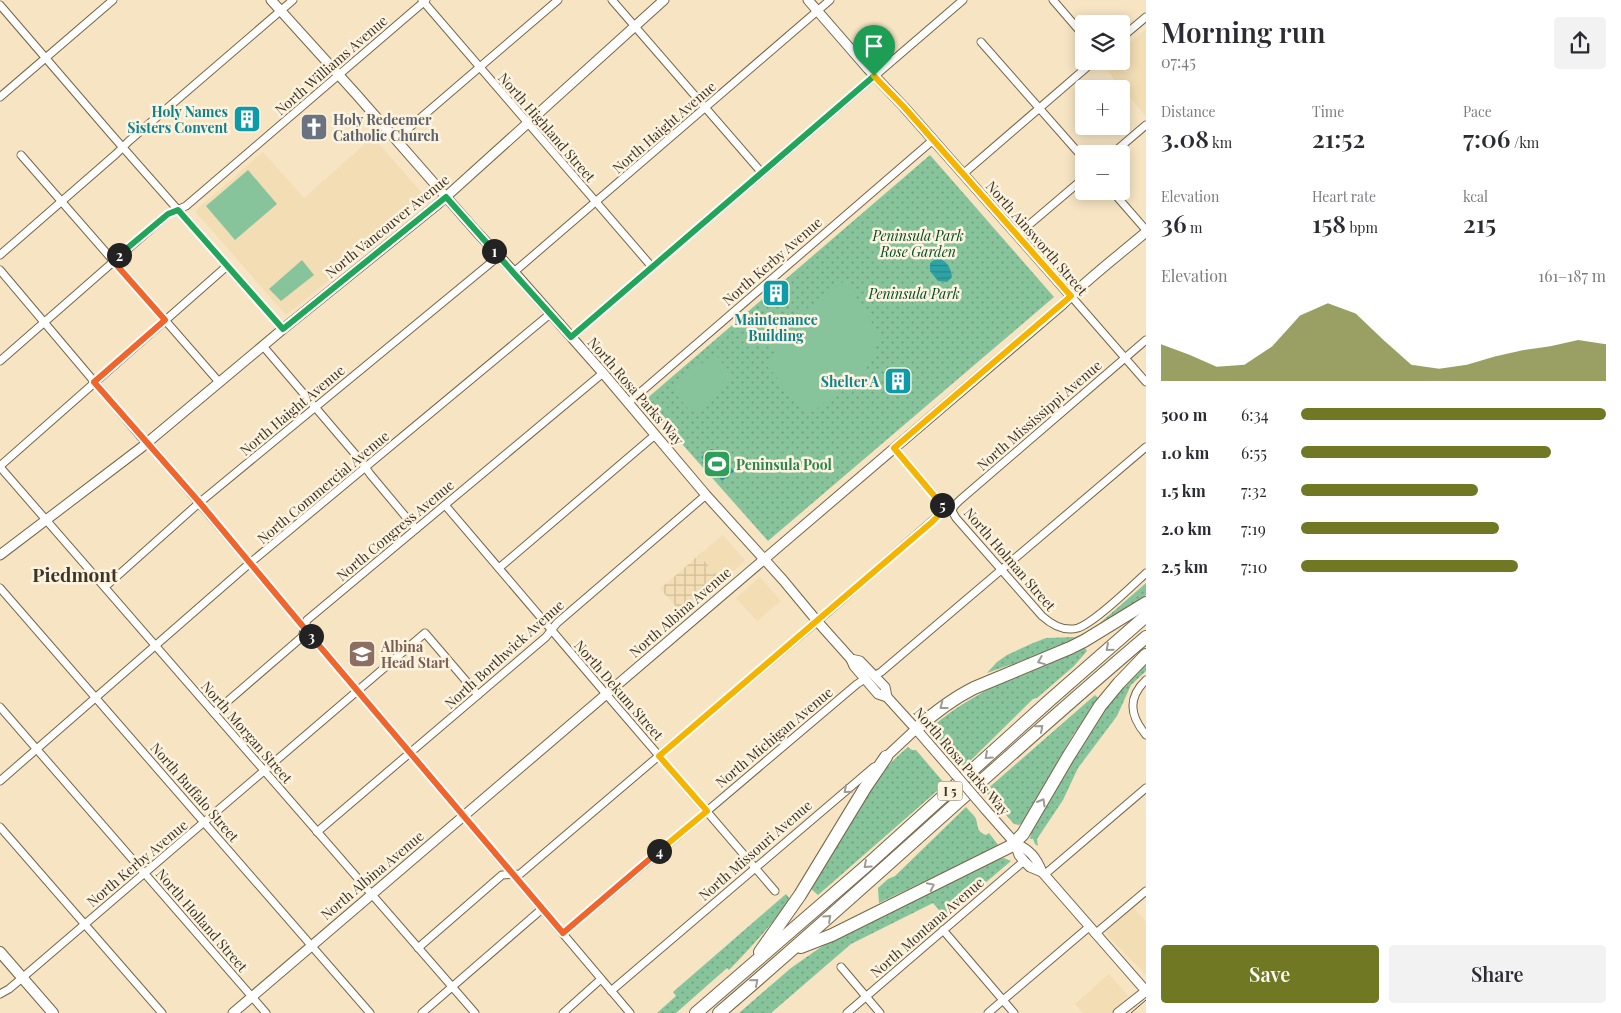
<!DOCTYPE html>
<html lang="en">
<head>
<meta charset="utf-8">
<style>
  :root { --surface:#fff; --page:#f2f2f3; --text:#2b2b33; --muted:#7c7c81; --accent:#707823 }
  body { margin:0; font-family:"Playfair Display",serif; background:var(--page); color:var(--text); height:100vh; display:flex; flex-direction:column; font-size:19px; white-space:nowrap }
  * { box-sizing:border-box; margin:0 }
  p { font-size:16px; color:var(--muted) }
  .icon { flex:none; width:28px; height:28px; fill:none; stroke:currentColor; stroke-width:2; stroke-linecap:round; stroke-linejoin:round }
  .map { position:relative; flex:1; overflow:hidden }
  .panel { display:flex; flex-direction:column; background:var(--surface); width:475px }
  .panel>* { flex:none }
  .controls { position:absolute; left:1075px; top:15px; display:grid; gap:10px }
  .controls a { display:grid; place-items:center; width:55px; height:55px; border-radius:5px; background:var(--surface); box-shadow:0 2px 12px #0003; font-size:25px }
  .pin { position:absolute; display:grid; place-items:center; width:42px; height:42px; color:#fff; margin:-51px -21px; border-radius:50% 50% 50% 0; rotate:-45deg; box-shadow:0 0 5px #0007 }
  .pin .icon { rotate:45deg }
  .km { position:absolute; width:25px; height:25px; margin:-12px; border-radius:50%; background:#222; color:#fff; font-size:14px; line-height:25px; text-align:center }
  .round { display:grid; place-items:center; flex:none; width:52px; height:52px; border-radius:5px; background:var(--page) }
  .head { display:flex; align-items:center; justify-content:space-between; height:85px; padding:0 15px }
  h1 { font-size:28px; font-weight:600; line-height:38px }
  .metrics { display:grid; grid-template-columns:repeat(3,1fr); gap:8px; height:85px; padding:5px 15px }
  .metrics div { display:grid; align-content:center }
  .metrics b { font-size:25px; font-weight:600 }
  .metrics small { font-size:14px; font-weight:400 }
  .metrics p { font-size:14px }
  .chart { height:140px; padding:10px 15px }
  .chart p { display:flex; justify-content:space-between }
  .chart svg { width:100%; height:90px; margin-top:5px; fill:var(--accent); opacity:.7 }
  .primary-button { display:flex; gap:10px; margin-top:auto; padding:10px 15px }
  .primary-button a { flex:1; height:58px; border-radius:5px; background:var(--accent); color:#fff; font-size:20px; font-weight:600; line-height:58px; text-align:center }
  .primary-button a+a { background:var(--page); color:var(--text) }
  ul { padding:0 15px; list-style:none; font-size:16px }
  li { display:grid; grid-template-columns:80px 60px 1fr; align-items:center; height:38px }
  li i { height:12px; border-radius:6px; background:var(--accent) }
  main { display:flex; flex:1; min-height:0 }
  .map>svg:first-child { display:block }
</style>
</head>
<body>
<main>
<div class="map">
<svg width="1146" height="1013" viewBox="0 0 1146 1013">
  <defs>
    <pattern id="industrial-grid" width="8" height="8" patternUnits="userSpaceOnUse" patternTransform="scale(1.25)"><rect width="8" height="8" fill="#f2ddb4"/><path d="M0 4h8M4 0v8" fill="none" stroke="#d0be9b"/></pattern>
    <pattern id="green-dots" width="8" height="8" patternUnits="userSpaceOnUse" patternTransform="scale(1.25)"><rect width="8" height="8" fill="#87c49b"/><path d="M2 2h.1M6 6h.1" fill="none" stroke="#70a07e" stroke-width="1.8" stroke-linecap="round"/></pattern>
    <pattern id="water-rules" width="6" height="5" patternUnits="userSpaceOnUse" patternTransform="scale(1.25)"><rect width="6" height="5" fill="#2da3a5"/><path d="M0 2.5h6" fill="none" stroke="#288686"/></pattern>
  </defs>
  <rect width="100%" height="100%" fill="#f6e4c3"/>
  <g fill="#f2ddb4">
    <polygon points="1146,29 1146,116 1103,66 1109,61 1121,61 1121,51"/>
    <polygon points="373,137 428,200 286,315 195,211 263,152 304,198"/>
    <polygon points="723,535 745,561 722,581 699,555"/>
    <polygon points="760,577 781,601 757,621 736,598"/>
    <polygon points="1134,908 1146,922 1146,975 1108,936 1107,933 1109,929"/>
    <polygon points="1109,974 1128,996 1111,1013 1083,1013 1075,1004"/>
  </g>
  <polygon fill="url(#industrial-grid)" points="699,555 722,581 683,614 660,589"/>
  <g fill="url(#green-dots)">
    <polygon points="930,155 1054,297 768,541 644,401"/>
    <path d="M1146,583V595C1129,608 1111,623 1092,633C1058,649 1022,661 987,673L997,662L1007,655L1033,643L1046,638L1075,637L1092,630Z"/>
    <path d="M1084,646L1087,651L1074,666L1037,698L1033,699L964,767L935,735L934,730L932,727C975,689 1032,670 1084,646Z"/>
    <polygon points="1146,660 1146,671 1131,685 1117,716 1078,768 1063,800 1037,839 1038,846 1035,844 1033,839 1030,839 1033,823 1108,703"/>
    <polygon points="1095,695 1099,699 1073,735 1023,822 1019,825 1014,824 985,791"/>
    <path d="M908,747L912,750H916L945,784L818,895L810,888C838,842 867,780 908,747Z"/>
    <path d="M966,807C968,810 972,813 975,817C979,824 975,831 986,835L989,833L999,846L879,903L878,888L888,879L895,876Z"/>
    <polygon points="1004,858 1011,861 945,917 933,903 851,944 771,1013 739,1013 791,968 821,947 894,908 999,859"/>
    <path d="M786,894L790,899C772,925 751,947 729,970L727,968L676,1013H657L676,996L673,992Z"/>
  </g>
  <g fill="#87c49b">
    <polygon points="248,170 277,204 235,240 206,206"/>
    <polygon points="302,260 314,275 281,301 269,289"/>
    <polygon points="843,282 848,283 881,338 870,346 877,350 851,394 841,388 813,412 806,411 766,365 776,350 775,349 800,305 807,309"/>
    <polygon points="714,353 733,375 721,385 702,363"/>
    <polygon points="697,365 700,365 719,387 719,390 694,412 690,411 672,390 672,387"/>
  </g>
  <g fill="url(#water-rules)">
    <path d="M937,258C946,260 951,267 952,277L947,282L938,281L930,271V263Z"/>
    <polygon points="711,449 715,450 734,471 722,481 701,457"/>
  </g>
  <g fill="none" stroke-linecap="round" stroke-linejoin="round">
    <g stroke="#766648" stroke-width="9">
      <g id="minor">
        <polyline points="422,0 652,267"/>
        <polyline points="612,0 762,173"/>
        <polyline points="1053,0 1084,36"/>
        <polyline points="0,5 111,134 283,329"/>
        <polyline points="1121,38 1146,17"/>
        <polyline points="981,42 1084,159"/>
        <polyline points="0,97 113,0"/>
        <polyline points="396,139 558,0"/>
        <polyline points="1112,154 1146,125"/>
        <polyline points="21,155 219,382"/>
        <polyline points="963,174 1094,61"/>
        <polyline points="1112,191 1146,230"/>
        <polyline points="1017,235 1084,178"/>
        <polyline points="0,255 116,154 129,141 293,0"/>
        <polyline points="0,270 141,437 154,450 194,497 630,1013"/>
        <polyline points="514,272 830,0"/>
        <polyline points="1071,296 1146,382"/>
        <polyline points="571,337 963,0"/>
        <path d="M1146,340L960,500L954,506L952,511L956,518L1042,616C1052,625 1064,632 1078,628C1095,622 1131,587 1146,573"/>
        <polyline points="263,346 361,461 370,474 416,529"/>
        <polyline points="0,361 168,214 186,206 426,0"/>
        <polyline points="628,403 933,140"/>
        <polyline points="0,466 227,266"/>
        <polyline points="0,467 475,1013"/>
        <polyline points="445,505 606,694 775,891"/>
        <polyline points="499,568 655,435"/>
        <polyline points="105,587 199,503 499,256"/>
        <polyline points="0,588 370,1013"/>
        <polyline points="874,676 881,672 1146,447"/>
        <path d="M1146,680C1127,698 1130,716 1146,735"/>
        <polyline points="0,707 266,1013"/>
        <polyline points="214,713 302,637 307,620 603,373"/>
        <polyline points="0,781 250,563 550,314"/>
        <polyline points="0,827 162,1013"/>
        <polyline points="317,832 546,637 557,623 706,495"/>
        <polyline points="1044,875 1146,788"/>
        <polyline points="943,930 1014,1013"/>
        <polyline points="563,933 857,684 865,679"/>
        <polyline points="1095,934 1146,891"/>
        <polyline points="418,948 502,875 520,874 828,612 940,514 943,508 939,501 894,448"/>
        <polyline points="841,967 880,1013"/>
        <polyline points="611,991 874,767"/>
        <polyline points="0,994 9,989 22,978 425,633 478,695"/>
        <polyline points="422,1013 542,909"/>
        <polyline points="563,1013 601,979"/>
        <polyline points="847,1013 1024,861"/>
        <polyline points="988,1013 1089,927"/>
      </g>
    </g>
    <g stroke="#766648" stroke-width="11">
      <g id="tertiary">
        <polyline points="271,0 356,94 475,230 514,272 603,373 706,495 783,580 817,621 851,659 860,661 885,687 887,697 916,729"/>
        <polyline points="808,0 868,69 904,107 1071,296"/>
        <polyline points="0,555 142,447 283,329 438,204 664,0"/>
        <polyline points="851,659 854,666 878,694 887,697"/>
        <path d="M233,1013L1063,304C1088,278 1118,256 1146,232"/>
        <polyline points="1118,1013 1146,991"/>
      </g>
    </g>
    <g stroke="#766648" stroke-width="11">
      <g id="secondary">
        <polyline points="886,757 916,729 955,774"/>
        <polyline points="985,809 1015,843 1019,855 1024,861 1030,867 1042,872"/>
        <path d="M1015,843C1030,850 1036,857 1042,872L1146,991"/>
      </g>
    </g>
    <g stroke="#766648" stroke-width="12">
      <polyline id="primary" points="0,952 53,1013"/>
    </g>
    <g stroke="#766648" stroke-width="14">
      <g id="motorway">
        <path d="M916,729C934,713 952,699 974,688L1070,648L1084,641L1146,603"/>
        <polyline points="801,947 832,935 1011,846 1023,834 1068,757 1100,706 1119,683 1146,655"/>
        <polyline points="760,952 800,895 865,788 886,757"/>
        <polyline points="696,1013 865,867 1050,700 1146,616"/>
        <path d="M719,1013C863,890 1001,760 1146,637"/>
      </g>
    </g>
    <use href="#minor" stroke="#fff" stroke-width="7"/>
    <use href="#tertiary" stroke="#fff" stroke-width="9"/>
    <use href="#secondary" stroke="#fff" stroke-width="9"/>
    <use href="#primary" stroke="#fff" stroke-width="10"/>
    <use href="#motorway" stroke="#fff" stroke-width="12"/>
    <polyline stroke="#504839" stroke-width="1" points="1131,1013 1146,1000"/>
    <g stroke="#766648" stroke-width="11" stroke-linecap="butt">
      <polyline id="secondary-bridge" points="955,774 985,809"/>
    </g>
    <use href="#secondary-bridge" stroke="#fff" stroke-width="9"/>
  </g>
  <defs><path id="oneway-chevron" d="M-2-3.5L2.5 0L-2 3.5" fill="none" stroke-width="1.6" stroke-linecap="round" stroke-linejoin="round" transform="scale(1.25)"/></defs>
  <g stroke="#9e9a94">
    <use href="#oneway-chevron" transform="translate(1109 648) rotate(139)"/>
    <use href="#oneway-chevron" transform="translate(1041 661) rotate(158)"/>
    <use href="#oneway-chevron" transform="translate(943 706) rotate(143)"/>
    <use href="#oneway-chevron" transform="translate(1040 728) rotate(-41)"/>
    <use href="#oneway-chevron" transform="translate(988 756) rotate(138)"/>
    <use href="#oneway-chevron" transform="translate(847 790) rotate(140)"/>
    <use href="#oneway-chevron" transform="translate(1042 802) rotate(-60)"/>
    <use href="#oneway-chevron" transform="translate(867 865) rotate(138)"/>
    <use href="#oneway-chevron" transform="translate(931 886) rotate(-26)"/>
    <use href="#oneway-chevron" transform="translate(828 918) rotate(-42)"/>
    <use href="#oneway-chevron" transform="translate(755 982) rotate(-41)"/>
  </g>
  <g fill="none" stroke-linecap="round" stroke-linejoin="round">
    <g stroke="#fff" stroke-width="10">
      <polyline id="split-1" points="494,251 571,337 874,76"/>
    </g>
    <g stroke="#fff" stroke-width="10">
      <polyline id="split-2" points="119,255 168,214 178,210 283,329 446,197 494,251"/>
    </g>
    <g stroke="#fff" stroke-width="10">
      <polyline id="split-3" points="119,255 113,261 165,320 94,382 200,503 311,636"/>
    </g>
    <g stroke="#fff" stroke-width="10">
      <polyline id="split-4" points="311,636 563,933 659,851"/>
    </g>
    <g stroke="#fff" stroke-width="10">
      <polyline id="split-5" points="659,851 707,811 659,756 932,522 942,512 942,505"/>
    </g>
    <g stroke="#fff" stroke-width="10">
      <polyline id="split-6" points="874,76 904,107 1071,296 894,448 942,505"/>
    </g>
    <use href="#split-1" stroke="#22a559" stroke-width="6"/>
    <use href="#split-2" stroke="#22a559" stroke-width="6"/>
    <use href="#split-3" stroke="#f0652b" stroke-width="6"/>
    <use href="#split-4" stroke="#f0652b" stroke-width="6"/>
    <use href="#split-5" stroke="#f5b400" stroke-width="6"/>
    <use href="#split-6" stroke="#f5b400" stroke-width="6"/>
  </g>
  <defs>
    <g id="building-square" transform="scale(1.4375)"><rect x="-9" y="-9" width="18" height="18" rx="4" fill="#0f9aa8" stroke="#fdf3de"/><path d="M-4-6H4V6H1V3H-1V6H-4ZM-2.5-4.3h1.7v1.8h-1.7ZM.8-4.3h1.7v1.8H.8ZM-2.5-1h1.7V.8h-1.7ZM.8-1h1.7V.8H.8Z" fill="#fff"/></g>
    <g id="church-square" transform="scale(1.4375)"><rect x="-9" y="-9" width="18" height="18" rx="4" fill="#6b7280" stroke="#fdf3de"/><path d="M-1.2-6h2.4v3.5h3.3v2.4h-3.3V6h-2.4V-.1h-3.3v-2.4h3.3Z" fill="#fff"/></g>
    <g id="stadium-square" transform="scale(1.4375)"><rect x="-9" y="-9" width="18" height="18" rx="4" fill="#2e9e5b" stroke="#fdf3de"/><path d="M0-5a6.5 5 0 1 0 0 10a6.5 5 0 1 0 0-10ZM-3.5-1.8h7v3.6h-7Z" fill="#fff"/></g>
    <g id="school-square" transform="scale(1.4375)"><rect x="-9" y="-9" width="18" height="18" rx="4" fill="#8d6e63" stroke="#fdf3de"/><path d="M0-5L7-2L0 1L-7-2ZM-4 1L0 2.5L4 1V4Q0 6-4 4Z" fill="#fff"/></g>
  </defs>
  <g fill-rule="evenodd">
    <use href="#building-square" x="247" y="119"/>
    <use href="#church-square" x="314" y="127"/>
    <use href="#building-square" x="776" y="293"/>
    <use href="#building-square" x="898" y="381"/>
    <use href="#stadium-square" x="717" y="464"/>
    <use href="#school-square" x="362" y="654"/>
  </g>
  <g text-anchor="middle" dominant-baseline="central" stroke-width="5" stroke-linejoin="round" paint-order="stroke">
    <rect fill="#fdf3de" stroke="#766e5f" stroke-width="1" x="937.5" y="781.5" width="25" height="19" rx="4"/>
    <g font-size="12" font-weight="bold" fill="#3c3528">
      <text x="950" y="791">I 5</text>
    </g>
    <g font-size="14" fill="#3c3528" stroke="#fdf3de">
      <text transform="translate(331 65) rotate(-41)">North Williams Avenue</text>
      <text transform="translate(547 127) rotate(49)">North Highland Street</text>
      <text transform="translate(664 127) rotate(-41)">North Haight Avenue</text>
      <text transform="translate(387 226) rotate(-39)">North Vancouver Avenue</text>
      <text transform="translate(1037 238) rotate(49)">North Ainsworth Street</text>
      <text transform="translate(772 261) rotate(-41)">North Kerby Avenue</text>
      <text transform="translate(636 391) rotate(49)">North Rosa Parks Way</text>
      <text transform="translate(292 410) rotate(-40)">North Haight Avenue</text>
      <text transform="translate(1039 415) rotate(-41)">North Mississippi Avenue</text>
      <text transform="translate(323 487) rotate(-40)">North Commercial Avenue</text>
      <text transform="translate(395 530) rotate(-40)">North Congress Avenue</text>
      <text transform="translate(1010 559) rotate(49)">North Holman Street</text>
      <text transform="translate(680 612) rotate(-41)">North Albina Avenue</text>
      <text transform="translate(504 654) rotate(-42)">North Borthwick Avenue</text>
      <text transform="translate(619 690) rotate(49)">North Dekum Street</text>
      <text transform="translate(247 732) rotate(49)">North Morgan Street</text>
      <text transform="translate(774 737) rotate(-40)">North Michigan Avenue</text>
      <text transform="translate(962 761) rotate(49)">North Rosa Parks Way</text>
      <text transform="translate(195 792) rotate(49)">North Buffalo Street</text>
      <text transform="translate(755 850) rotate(-41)">North Missouri Avenue</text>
      <text transform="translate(137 863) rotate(-40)">North Kerby Avenue</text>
      <text transform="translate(372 875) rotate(-40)">North Albina Avenue</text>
      <text transform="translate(202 920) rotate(49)">North Holland Street</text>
      <text transform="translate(927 927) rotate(-41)">North Montana Avenue</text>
    </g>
    <g font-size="14" font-weight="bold" fill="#0d838f" stroke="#fdf3de" text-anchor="end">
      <text x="228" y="111">Holy Names<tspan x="228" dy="16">Sisters Convent</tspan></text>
      <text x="776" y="319" text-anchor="middle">Maintenance<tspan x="776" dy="16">Building</tspan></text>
      <text x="879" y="381">Shelter A</text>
    </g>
    <g font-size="14" font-weight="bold" fill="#5b616d" stroke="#fdf3de" text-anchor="start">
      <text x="333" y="119">Holy Redeemer<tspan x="333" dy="16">Catholic Church</tspan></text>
    </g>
    <g font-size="14" font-style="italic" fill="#014e28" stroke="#fdf3de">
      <text x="918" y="235">Peninsula Park<tspan x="918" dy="16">Rose Garden</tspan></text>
      <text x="914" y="293">Peninsula Park</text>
    </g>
    <g font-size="14" font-weight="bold" fill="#27864d" stroke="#fdf3de" text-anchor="start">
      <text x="736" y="464">Peninsula Pool</text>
    </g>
    <g font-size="14" font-weight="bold" fill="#785e54" stroke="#fdf3de" text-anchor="start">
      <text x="381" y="646">Albina<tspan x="381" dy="16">Head Start</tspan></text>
    </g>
    <g font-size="19" font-weight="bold" fill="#3c3528" stroke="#fdf3de">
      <text x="75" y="574">Piedmont</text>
    </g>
  </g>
</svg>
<div class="controls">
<a><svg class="icon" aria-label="layers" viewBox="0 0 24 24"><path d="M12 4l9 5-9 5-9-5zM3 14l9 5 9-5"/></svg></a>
<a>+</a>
<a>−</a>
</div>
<div class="pin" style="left:874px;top:76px;background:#1e9e55"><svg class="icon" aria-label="arrive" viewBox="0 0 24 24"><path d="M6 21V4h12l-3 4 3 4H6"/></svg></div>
<b class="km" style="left:494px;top:251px">1</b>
<b class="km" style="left:119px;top:255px">2</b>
<b class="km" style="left:311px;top:636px">3</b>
<b class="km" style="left:659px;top:851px">4</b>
<b class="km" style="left:942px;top:505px">5</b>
</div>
<section class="panel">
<div class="head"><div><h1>Morning run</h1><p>07:45</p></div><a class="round"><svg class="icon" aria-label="share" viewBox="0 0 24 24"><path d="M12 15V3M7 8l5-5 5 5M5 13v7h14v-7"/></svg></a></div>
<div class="metrics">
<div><p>Distance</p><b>3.08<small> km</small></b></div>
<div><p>Time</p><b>21:52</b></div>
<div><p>Pace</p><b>7:06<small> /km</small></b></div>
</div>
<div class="metrics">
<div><p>Elevation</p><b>36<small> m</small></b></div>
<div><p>Heart rate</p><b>158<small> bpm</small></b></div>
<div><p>kcal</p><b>215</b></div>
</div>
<div class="chart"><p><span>Elevation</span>161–187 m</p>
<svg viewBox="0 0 160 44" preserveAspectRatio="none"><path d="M0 44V26L10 31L20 37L30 36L40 27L50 12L60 6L70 11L80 24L90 36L100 38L110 36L120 32L130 29L140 27L150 24L160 26V44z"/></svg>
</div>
<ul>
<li><b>500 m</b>6:34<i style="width:100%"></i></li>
<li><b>1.0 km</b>6:55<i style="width:82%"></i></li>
<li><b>1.5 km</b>7:32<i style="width:58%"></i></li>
<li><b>2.0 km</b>7:19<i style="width:65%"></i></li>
<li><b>2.5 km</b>7:10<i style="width:71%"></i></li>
</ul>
<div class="primary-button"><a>Save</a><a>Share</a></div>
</section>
</main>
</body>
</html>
